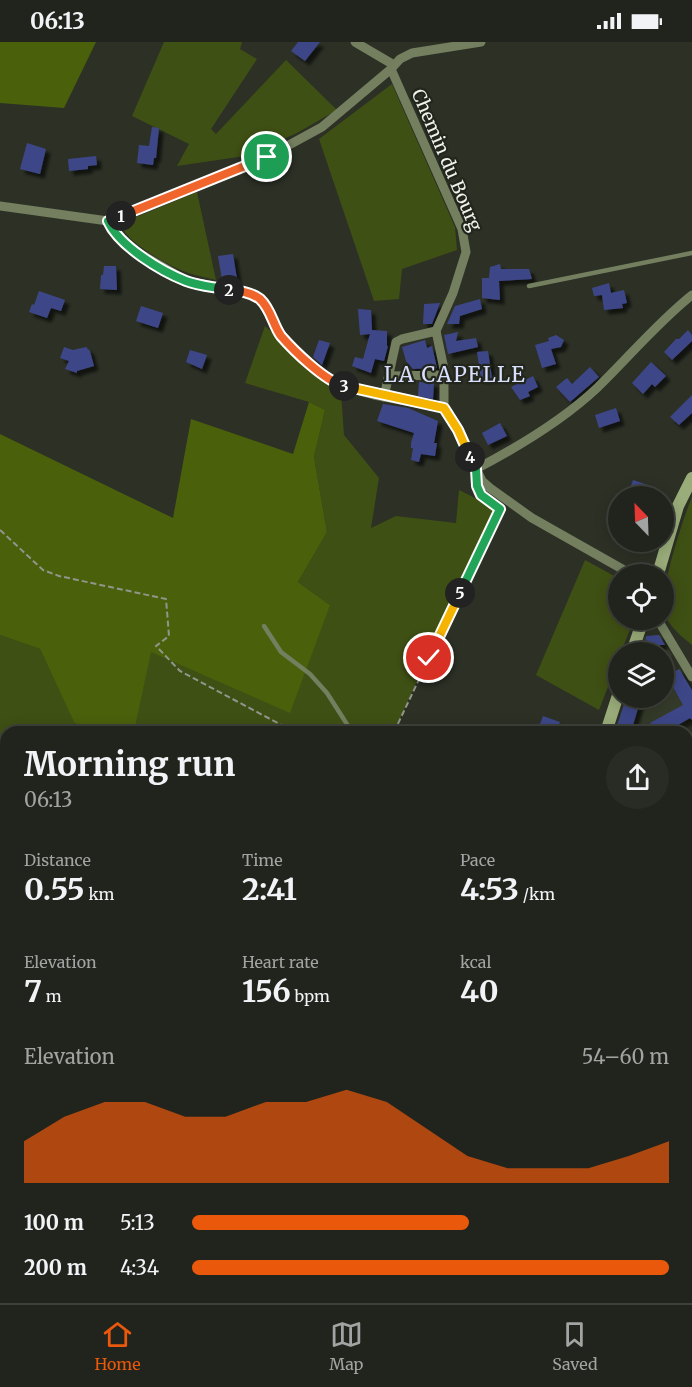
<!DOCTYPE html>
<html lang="en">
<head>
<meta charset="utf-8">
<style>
  :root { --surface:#21241c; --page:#292c25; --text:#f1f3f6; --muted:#a2a4a3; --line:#3e413b; --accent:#ea580c }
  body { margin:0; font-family:Merriweather,serif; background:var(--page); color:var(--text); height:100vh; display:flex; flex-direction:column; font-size:22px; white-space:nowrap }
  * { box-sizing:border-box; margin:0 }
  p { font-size:20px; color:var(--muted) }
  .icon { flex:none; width:33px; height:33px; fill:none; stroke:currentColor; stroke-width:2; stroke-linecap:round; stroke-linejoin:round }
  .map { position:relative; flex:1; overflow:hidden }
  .panel { position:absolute; left:0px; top:684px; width:693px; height:578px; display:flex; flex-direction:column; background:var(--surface); border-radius:18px 18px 0 0; box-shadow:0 3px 15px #0003,0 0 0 2px var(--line) }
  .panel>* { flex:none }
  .needle { width:39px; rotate:337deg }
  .controls { position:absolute; left:608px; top:444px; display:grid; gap:12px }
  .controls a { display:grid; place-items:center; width:66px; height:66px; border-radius:50%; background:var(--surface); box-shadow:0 3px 15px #0003,0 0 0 2px var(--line); font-size:30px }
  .pin { position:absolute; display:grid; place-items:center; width:51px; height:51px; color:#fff; margin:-26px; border:3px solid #fff; border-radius:50%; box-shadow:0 2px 6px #0007 }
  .km { position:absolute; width:30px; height:30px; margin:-15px; border-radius:50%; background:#222; color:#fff; font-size:16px; line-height:30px; text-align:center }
  .round { display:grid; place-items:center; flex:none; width:63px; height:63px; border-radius:32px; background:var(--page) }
  .summary { display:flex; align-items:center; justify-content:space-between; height:102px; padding:0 24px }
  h1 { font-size:33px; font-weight:700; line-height:45px }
  .figures { display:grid; grid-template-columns:repeat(3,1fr); gap:9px; height:102px; padding:6px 24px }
  .figures div { display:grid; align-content:center }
  .figures b { font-size:30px; font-weight:700 }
  .figures small { font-size:16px; font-weight:400 }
  .figures p { font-size:16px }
  .chart { height:168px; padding:12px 24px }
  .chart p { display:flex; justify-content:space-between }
  .chart svg { width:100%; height:108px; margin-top:6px; fill:var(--accent); opacity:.7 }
  ul { padding:0 24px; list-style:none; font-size:20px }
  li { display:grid; grid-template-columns:96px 72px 1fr; align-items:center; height:45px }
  li i { height:15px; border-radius:8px; background:var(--accent) }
  .status { display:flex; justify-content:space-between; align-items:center; height:42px; padding:0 30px; background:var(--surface); direction:ltr }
  .status svg { height:16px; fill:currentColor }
  .tabs { display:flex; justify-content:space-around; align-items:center; height:84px; border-top:2px solid var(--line); background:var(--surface); font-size:16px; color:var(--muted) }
  .tabs a { display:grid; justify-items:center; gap:3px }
  .tabs .current { color:var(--accent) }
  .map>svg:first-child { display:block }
</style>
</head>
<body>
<div class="status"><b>06:13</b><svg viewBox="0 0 49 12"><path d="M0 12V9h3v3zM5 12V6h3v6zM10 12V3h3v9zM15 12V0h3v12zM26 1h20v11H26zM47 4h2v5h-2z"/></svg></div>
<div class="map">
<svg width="692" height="1261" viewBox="0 0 692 1261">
  <defs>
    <filter id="shadow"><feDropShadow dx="4.5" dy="4.5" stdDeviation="1.5" flood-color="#0009"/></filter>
  </defs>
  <rect width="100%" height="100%" fill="#2c3025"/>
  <polygon fill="#353b2a" points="661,593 672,613 667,625 672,631 680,626 692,648 692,681 676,690 615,690 626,656 663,656 663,610 638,610 644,595"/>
  <g fill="#3f5014">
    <polygon points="164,0 242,0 240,7 257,17 211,87 216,92 286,18 337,68 297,91 245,114 177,124 189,102 132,74"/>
    <polygon points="392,42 455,185 457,208 402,227 399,257 374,259 319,97"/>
    <path d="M197,150L216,238C205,235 193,233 183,229C168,223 125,199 122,184L129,178Z"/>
    <polygon points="265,284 341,351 344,393 379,436 371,486 396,474 456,481 459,448 495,466 394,690 134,690 150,610 330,563 298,540 327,490 314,415 325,368 309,360 245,341"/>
    <path d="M692,455V603C681,594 670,585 664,572C657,556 684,473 692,455Z"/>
    <polygon points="585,518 618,536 618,578 634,578 621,610 618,610 618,619 599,668 536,633"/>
    <polygon points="0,593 40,607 74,679 91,690 6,690 6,745 0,732"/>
    <polygon points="692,690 692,858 690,859 687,852 687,693"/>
    <polygon points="0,818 6,824 6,929 0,932"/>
  </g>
  <g fill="#4a600b">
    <polygon points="0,0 96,0 64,66 0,61"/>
    <polygon points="309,360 325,368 314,415 327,490 298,540 330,563 290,671 151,610 134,690 91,690 74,680 40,607 0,593 0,392 173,476 191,377 293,412"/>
    <polygon points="0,732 6,745 6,824 0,818"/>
    <polygon points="692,1175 692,1261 608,1261 613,1256 687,1256 687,1180"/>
  </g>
  <g fill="#3e4788" filter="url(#shadow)">
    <polygon points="298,0 320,0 305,19 291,9"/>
    <polygon points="152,85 159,86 156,116 154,116 153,123 137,121 139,103 149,104"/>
    <polygon points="27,101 46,107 40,132 20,127"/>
    <polygon points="96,114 97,123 88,124 88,127 69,129 68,117"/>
    <polygon points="233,212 237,237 222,238 218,214"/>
    <polygon points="500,222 501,227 529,227 532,237 499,239 500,258 482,256 482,236 489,236 490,225"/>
    <polygon points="104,224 116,224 117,248 100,247 101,233 103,233"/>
    <polygon points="609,241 611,251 624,248 627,261 622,262 623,266 604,268 602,253 594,254 592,246"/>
    <polygon points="39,249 65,258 61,269 51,266 47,276 29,270 32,262 34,263"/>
    <polygon points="480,257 482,267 460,274 459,282 447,282 455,264"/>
    <polygon points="440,261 432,282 423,282 424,262"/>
    <polygon points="141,264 163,271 158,286 136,279"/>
    <polygon points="358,267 371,268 372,288 387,289 387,304 388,304 384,319 375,317 371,331 352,324 355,315 363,317 370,292 360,293"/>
    <polygon points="688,288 692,293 692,299 672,318 664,310 676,297 679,297"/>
    <polygon points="458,290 456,299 476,296 478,305 448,312 444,293"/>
    <polygon points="556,293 564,298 561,305 551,307 556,322 542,326 535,303 549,299 548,296"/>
    <polygon points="319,298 330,301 322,323 313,315"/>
    <polygon points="425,298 427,306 432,304 437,326 413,327 406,319 402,305"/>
    <polygon points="64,305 73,308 86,305 90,309 94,324 77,329 77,331 65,327 69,319 60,316"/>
    <polygon points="190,308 207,313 202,327 186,320"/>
    <polygon points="488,309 492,336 481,337 477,310"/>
    <polygon points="651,320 666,334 655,345 652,342 643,352 632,341"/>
    <polygon points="590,325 599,335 570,360 556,345 567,336 572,342"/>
    <polygon points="533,334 538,345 528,350 530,354 520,358 511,345"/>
    <polygon points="419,340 434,341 433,357 418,354"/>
    <polygon points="692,353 692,371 679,383 670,375"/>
    <polygon points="383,362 408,366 438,379 434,401 437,401 435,414 421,412 419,420 411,418 413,406 411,406 411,401 414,391 377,379"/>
    <polygon points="616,366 620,379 599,386 595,373"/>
    <polygon points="500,381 507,394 488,403 482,391"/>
    <polygon points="633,438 657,446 654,454 634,454 628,452"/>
    <polygon points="659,593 665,603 660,603 660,610 645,610 646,594"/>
    <polygon points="679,627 692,648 692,678 690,676 666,690 655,690 650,681 683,663 667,634"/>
    <polygon points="626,656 641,656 631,690 615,690"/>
    <polygon points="543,674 560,680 556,690 537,690"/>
  </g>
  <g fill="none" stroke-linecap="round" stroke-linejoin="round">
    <g stroke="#92958c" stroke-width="2" stroke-dasharray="6 3" stroke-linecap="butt">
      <polyline points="0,488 43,528 59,534 166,557 169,594 156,604 180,629 287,686 287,690"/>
      <polyline points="394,690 500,467 481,453 480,450"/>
    </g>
    <g stroke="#737f5f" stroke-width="4.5">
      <polyline points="529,244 692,211"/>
      <polyline points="264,584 281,610 310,632 327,651 352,690"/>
    </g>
    <g stroke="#737f5f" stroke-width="9">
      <polyline points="355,0 394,23"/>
      <polyline points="391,27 462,187 466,210 453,251 436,289"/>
      <polyline points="0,164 108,179 267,115 322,85 391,27 400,17 412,11 481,0"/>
      <polyline points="108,179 113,190 132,207 187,239 249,251 259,256 266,265 281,293 310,322 337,343 374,353 444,366 458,388 482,439 490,446 532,476 631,532"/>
      <polyline points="389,334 444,333"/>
      <polyline points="384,355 396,300 402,297 436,289 444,327 444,366"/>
      <path d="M476,427C518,405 562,379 597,346C629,315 657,281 692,253"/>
      <polyline points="658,578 692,635"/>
      <polyline points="0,942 6,940"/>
    </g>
    <g stroke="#9aac7a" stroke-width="12">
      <polyline points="658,532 678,464 692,436"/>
      <polyline points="632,610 643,578"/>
      <polyline points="606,690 618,653"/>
      <polyline points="290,1261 293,1256"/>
    </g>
  </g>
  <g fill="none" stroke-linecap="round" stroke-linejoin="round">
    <g stroke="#fff" stroke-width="12">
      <polyline id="split-1" points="121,174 267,115"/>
    </g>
    <g stroke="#fff" stroke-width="12">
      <path id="split-2" d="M121,174L108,179C119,204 161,229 186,239C199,244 215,245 229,248"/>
    </g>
    <g stroke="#fff" stroke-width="12">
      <path id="split-3" d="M229,248C239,249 251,250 260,257C271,267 273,283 281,294C294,309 325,339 344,344"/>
    </g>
    <g stroke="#fff" stroke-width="12">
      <polyline id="split-4" points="344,344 444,366 458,388 470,415"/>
    </g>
    <g stroke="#fff" stroke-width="12">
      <polyline id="split-5" points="460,551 500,467 481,453 477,444 476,427 470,415"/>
    </g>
    <g stroke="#fff" stroke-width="12">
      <polyline id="split-6" points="429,616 460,551"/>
    </g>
    <use href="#split-1" stroke="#f0652b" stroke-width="8"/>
    <use href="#split-2" stroke="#22a559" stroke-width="8"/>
    <use href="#split-3" stroke="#f0652b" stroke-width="8"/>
    <use href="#split-4" stroke="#f5b400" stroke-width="8"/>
    <use href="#split-5" stroke="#22a559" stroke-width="8"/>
    <use href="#split-6" stroke="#f5b400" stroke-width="8"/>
  </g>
  <g text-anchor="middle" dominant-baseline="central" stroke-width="4.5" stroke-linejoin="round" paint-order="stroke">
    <g font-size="18" fill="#f0f2eb" stroke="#22261c">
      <text transform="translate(447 118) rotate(67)">Chemin du Bourg</text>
    </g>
    <g font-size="21" letter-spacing="1.5" fill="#d9e0fd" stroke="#22261c">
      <text x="455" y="332">LA CAPELLE</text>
    </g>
  </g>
</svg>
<div class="controls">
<a><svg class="needle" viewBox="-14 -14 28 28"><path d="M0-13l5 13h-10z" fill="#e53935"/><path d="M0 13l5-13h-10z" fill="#a2a4a3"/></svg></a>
<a><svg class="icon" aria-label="locate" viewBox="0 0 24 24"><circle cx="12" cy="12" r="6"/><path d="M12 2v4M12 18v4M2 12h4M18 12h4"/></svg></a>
<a><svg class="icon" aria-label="layers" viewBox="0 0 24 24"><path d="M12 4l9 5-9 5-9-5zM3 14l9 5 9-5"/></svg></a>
</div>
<div class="pin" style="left:267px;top:115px;background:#1e9e55"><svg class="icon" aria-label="arrive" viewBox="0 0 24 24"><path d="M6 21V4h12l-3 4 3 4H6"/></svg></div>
<div class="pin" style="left:429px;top:616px;background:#d93025"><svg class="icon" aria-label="check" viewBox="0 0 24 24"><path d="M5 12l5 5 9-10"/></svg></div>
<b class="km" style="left:121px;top:174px">1</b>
<b class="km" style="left:229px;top:248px">2</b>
<b class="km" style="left:344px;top:344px">3</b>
<b class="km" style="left:470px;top:415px">4</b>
<b class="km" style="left:460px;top:551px">5</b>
<section class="panel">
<div class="summary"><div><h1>Morning run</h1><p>06:13</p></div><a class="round"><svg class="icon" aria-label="share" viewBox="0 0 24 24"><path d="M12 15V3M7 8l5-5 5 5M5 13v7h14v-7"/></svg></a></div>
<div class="figures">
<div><p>Distance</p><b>0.55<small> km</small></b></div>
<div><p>Time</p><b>2:41</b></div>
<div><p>Pace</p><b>4:53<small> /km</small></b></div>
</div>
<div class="figures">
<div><p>Elevation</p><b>7<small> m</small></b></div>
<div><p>Heart rate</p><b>156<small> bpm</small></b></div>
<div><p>kcal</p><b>40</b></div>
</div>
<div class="chart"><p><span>Elevation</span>54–60 m</p>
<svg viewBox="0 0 160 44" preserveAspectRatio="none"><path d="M0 44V27L10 17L20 11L30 11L40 17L50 17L60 11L70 11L80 6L90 11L100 22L110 33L120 38L130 38L140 38L150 33L160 27V44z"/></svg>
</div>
<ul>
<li><b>100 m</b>5:13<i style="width:58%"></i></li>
<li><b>200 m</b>4:34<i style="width:100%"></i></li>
</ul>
</section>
</div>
<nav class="tabs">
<a class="current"><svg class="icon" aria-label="home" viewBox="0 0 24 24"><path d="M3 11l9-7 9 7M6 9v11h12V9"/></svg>Home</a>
<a><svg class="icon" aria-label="map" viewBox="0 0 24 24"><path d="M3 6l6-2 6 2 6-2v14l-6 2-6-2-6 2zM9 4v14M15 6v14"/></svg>Map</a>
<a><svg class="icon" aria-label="saved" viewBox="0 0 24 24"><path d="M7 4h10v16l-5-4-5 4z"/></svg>Saved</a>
</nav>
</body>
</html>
